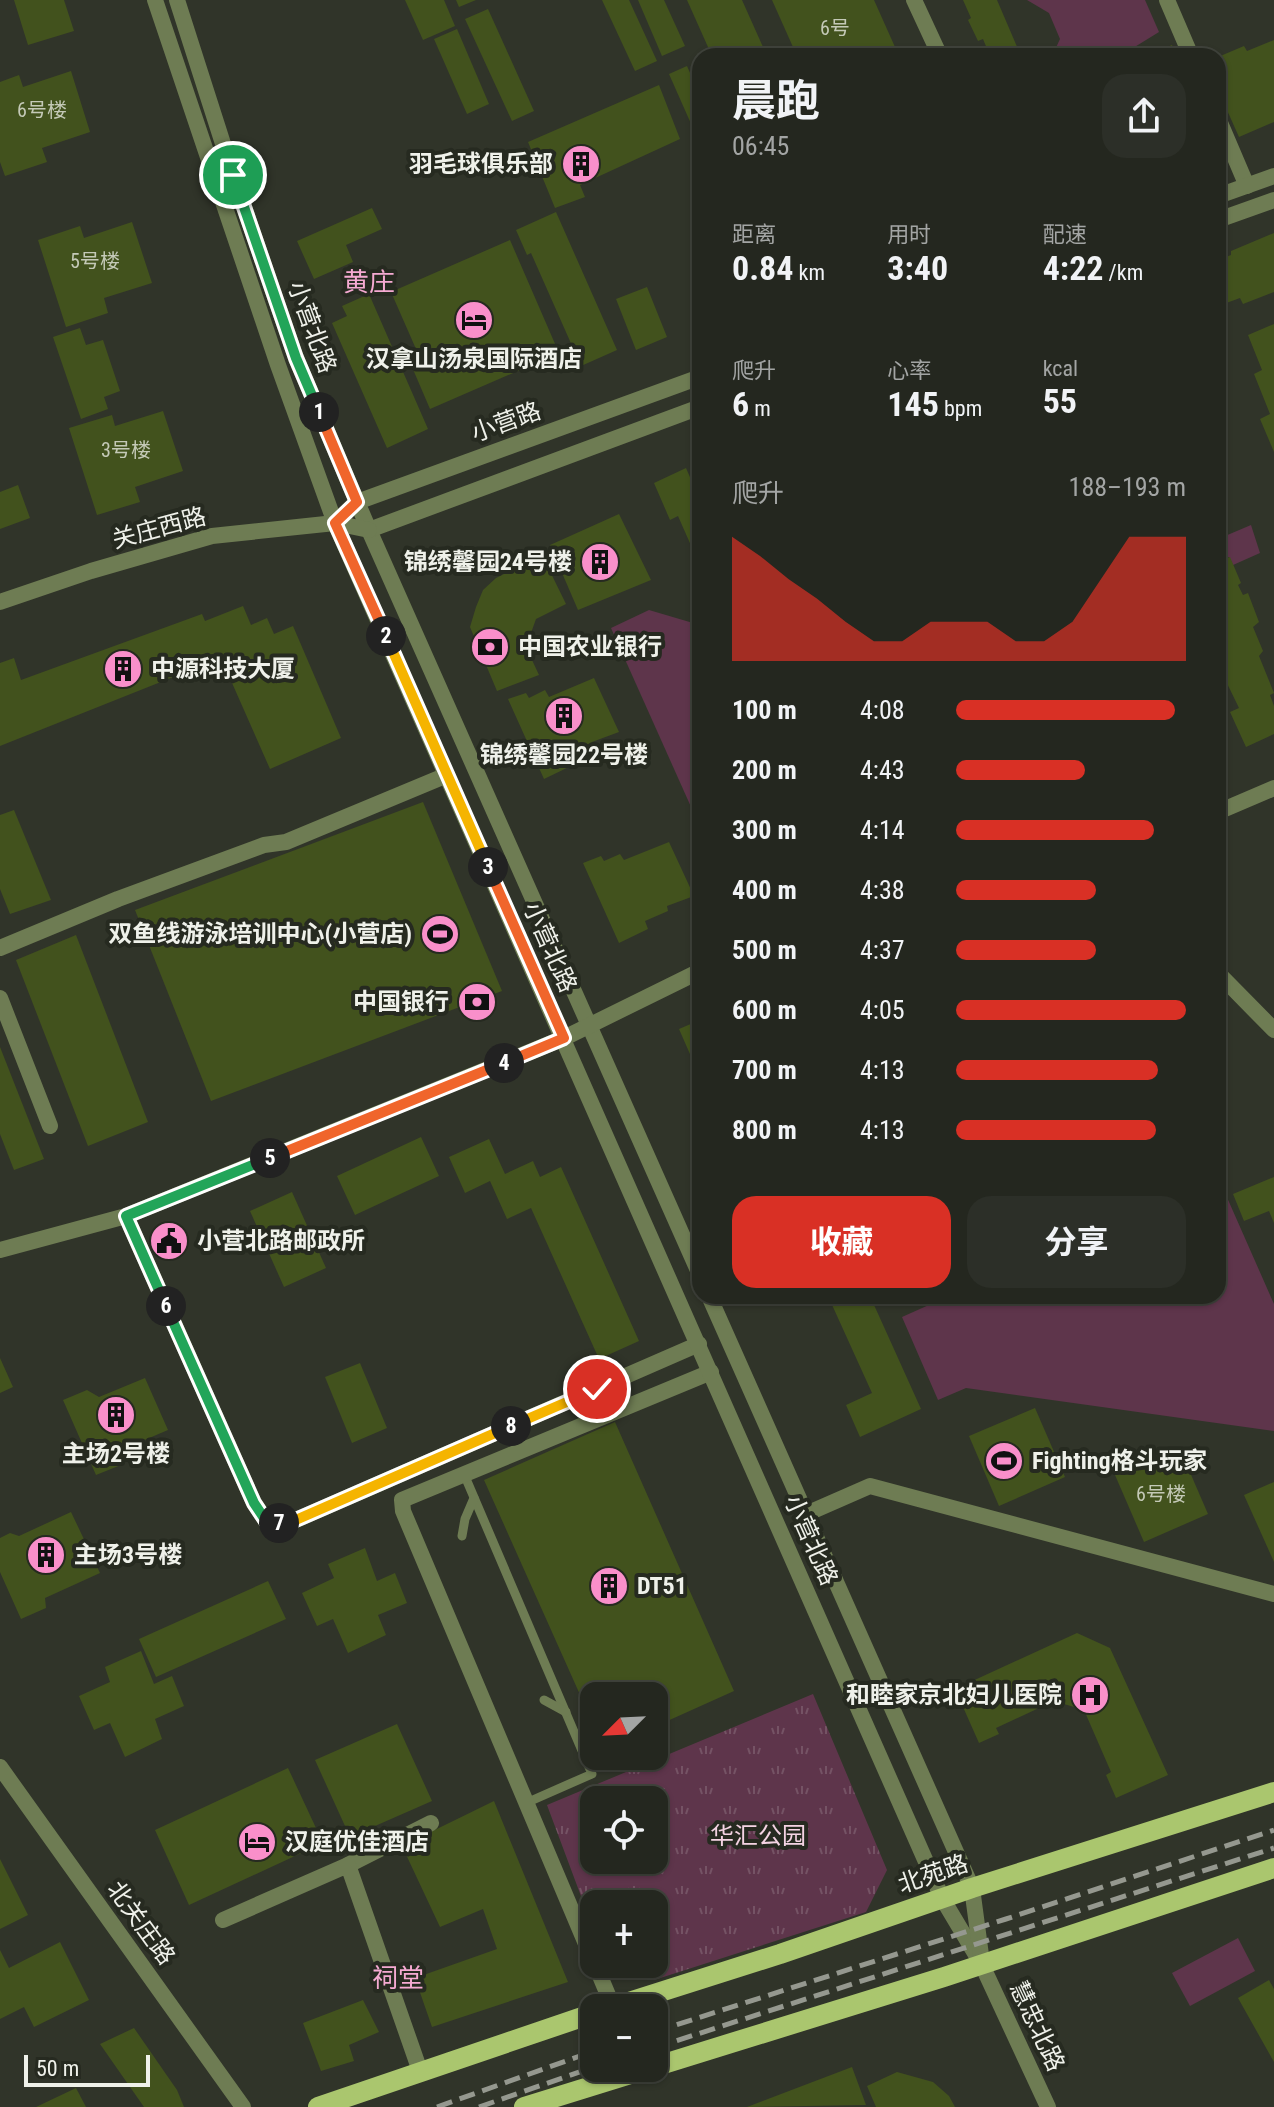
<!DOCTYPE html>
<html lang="zh">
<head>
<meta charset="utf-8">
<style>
  :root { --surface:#24271f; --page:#2c2f28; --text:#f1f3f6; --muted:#a3a5a4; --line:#41443d; --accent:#d93025 }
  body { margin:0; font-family:"Roboto Condensed","Noto Sans SC",sans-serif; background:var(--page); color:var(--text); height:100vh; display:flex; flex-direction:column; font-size:30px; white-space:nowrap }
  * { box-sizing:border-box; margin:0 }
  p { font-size:26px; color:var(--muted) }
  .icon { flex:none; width:44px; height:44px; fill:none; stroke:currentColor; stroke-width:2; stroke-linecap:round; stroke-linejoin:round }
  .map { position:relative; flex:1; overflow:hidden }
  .side { position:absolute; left:692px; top:48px; width:534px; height:1256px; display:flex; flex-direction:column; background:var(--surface); border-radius:24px; box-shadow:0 2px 6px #0004,0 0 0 2px var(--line) }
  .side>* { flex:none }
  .needle { width:52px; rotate:246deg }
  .controls { position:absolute; left:580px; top:1682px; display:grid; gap:16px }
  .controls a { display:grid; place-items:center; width:88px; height:88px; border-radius:16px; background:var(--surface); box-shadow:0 2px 6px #0004,0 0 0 2px var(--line); font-size:40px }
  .scale { position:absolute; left:24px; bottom:20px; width:126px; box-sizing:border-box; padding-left:8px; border:4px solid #eff1ea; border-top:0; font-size:22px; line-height:28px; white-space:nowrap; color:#eff1ea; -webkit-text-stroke:6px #262a20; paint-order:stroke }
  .pin { position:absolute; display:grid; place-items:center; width:68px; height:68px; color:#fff; margin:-34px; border:4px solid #fff; border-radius:50%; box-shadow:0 2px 8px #0007 }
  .km { position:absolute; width:40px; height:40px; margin:-20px; border-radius:50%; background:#222; color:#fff; font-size:22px; line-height:40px; text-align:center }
  .round { display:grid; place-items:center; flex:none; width:84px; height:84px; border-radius:24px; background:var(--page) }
  .overview { display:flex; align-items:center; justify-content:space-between; height:136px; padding:0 40px }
  h1 { font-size:44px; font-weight:700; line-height:60px }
  .stats { display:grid; grid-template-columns:repeat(3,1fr); gap:12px; height:136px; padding:8px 40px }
  .stats div { display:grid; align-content:center }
  .stats b { font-size:34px; font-weight:700 }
  .stats small { font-size:22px; font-weight:400 }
  .stats p { font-size:22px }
  .chart { height:224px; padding:16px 40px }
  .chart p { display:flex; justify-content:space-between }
  .chart svg { width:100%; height:144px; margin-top:8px; fill:var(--accent); opacity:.7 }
  .primary-button { display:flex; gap:16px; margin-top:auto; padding:16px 40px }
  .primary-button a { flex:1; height:92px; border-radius:24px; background:var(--accent); color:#fff; font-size:32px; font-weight:700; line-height:92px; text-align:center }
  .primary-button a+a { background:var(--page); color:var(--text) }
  ul { padding:0 40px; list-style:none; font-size:26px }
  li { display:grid; grid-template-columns:128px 96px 1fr; align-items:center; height:60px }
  li i { height:20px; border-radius:10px; background:var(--accent) }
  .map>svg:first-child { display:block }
</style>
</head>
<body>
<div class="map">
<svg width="1274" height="2107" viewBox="0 0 1274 2107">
  <defs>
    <pattern id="park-tufts" width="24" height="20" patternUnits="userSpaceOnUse" patternTransform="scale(2)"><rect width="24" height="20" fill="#5e354b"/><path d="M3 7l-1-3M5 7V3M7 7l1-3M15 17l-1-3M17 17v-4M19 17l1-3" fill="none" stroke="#755365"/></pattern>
  </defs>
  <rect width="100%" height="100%" fill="#303429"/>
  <g fill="#5e354b">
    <polygon points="1027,0 1145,0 1159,32 1120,56 1056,56 1054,52 1060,39 1049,13"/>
    <polygon points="1251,525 1260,553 1233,565 1229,557 1218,562 1218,539"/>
    <polygon points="649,610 693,623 700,640 700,827 611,628"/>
    <polygon points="1218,1177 1274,1304 1274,1431 966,1388 938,1400 902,1317 949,1296 1218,1296"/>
    <polygon points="1238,1938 1255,1971 1190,2006 1172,1973"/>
  </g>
  <path fill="url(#park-tufts)" fill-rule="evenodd" d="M813,1694L887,1870L866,1912L654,1980L609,1971L606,1964H654V1904H594V1931L547,1805ZM594,1800H654V1860H594Z"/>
  <g fill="#42521d">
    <polygon points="14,0 64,0 74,31 28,45"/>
    <polygon points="405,0 444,0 455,26 423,40"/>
    <polygon points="456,0 476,0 459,7"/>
    <polygon points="602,0 629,0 657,61 635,71"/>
    <polygon points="638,0 664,0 685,46 662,56"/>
    <polygon points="687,0 742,0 767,56 712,56"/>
    <polygon points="772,0 874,0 899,56 797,56"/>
    <polygon points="963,0 997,0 1021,56 990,56 983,39 978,41 968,20 971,18"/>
    <polygon points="488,9 534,111 512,121 465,19"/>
    <polygon points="457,29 489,104 467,114 434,39"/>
    <polygon points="1274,40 1274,122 1239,137 1218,90 1218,57 1244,46 1247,51"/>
    <polygon points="1172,45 1176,56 1146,56"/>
    <polygon points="687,66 700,96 700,122 692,126 669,74"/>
    <polygon points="71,71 90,132 42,148 47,162 5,176 0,162 0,82 19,75 23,87"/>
    <polygon points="659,85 680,139 580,185 585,197 555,208 528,142"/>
    <polygon points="372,208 382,229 346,245 353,262 314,279 297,241"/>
    <polygon points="556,212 617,350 581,366 531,253 527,255 516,230"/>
    <polygon points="132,222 152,283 104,298 108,313 66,327 38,240 80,226 84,238"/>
    <polygon points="1274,233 1274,292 1243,304 1240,298 1218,306 1218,260 1231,255 1231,251"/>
    <polygon points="510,240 559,353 430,409 406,353 416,349 391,292"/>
    <polygon points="647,287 667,337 636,350 616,299"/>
    <polygon points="369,294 428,429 387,448 332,323 347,316 342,306"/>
    <polygon points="1274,324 1274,452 1260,419 1270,414 1254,374 1262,370 1248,335"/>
    <polygon points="80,328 86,345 103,340 120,391 104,397 108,409 81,419 53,337"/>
    <polygon points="163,411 183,471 135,487 140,502 97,515 69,428 112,415 115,426"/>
    <polygon points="686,468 700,500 700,566 678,516 670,520 654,483"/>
    <polygon points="18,485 30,518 0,529 0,492"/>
    <polygon points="619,514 651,580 578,610 550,545"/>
    <polygon points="542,555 566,604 536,619 526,647 539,675 497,691 470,627 476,607 483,590 496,578"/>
    <polygon points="1230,557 1241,583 1238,585 1243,595 1248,593 1259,622 1253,627 1263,651 1259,656 1274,693 1270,695 1274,706 1274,734 1246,747 1230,712 1239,708 1220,669 1227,666 1218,646 1218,562"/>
    <polygon points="243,606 251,625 267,618 274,634 293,626 341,738 270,769 221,658 0,746 0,663 14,658 21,680 202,614 205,621"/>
    <polygon points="594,678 619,732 592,742 593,748 571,758 573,765 544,779 508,699 526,693 529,698 545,690 549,697"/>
    <polygon points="423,802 502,991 211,1101 135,910"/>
    <polygon points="14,810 51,900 10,914 0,889 0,815"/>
    <polygon points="669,842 694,896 667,906 668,911 645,921 648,929 619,943 583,863 601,856 604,861 620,854 624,860"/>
    <polygon points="76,935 148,1122 88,1146 16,960"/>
    <polygon points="700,1020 700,1077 679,1029"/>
    <polygon points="0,1047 44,1159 14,1170 0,1134"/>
    <polygon points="421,1137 439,1176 355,1215 337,1176"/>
    <polygon points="489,1139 505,1174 533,1161 540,1177 561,1167 639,1341 599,1359 531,1208 507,1219 490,1181 465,1193 449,1157"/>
    <polygon points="1274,1177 1274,1223 1269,1211 1244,1221 1233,1194"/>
    <polygon points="292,1192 326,1268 284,1287 250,1211"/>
    <polygon points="828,1296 870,1296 921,1409 860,1437 846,1405 872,1393"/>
    <polygon points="0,1358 13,1387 0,1393"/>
    <polygon points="360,1363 387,1428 352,1443 325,1377"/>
    <polygon points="145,1378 168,1430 121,1450 121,1465 96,1475 63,1400 87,1390 99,1397"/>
    <polygon points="1035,1408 1065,1477 999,1506 969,1436"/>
    <polygon points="615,1422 734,1691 654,1727 654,1696 594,1696 594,1726 484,1480"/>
    <polygon points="1179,1447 1208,1514 1144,1542 1115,1475"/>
    <polygon points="1274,1482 1274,1562 1244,1495"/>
    <polygon points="71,1512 100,1573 45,1598 46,1608 21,1619 0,1572 0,1538 10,1533 19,1536"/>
    <polygon points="365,1548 377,1581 395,1573 407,1603 378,1615 386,1635 348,1653 333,1619 317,1626 302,1593 334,1578 328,1564"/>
    <polygon points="268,1581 286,1619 156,1677 139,1639"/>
    <polygon points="1077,1633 1110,1648 1168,1775 1116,1798 1106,1775 1111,1772 1084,1710 1054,1701 996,1728 999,1734 979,1743 955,1689"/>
    <polygon points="141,1651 154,1684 172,1676 184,1706 155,1719 162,1739 125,1757 110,1723 94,1730 79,1696 110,1682 105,1667"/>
    <polygon points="397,1724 432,1801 350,1837 315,1760"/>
    <polygon points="288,1768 323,1843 189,1905 155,1830"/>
    <polygon points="494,1801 568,1982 432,2027 415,1978 497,1949 483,1909 440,1927 402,1846"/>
    <polygon points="0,1859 28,1915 0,1929"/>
    <polygon points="60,1942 89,2000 34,2027 24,2007 0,2019 0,1950 9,1968"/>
    <polygon points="1269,1980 1274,1989 1274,2062 1238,1998"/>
    <polygon points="363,2000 379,2032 349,2045 354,2061 321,2071 303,2023"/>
    <polygon points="134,2028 177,2090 184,2107 144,2107 100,2044"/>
    <polygon points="852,2067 866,2105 747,2107"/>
    <polygon points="897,2072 933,2082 949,2096 955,2107 876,2107 867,2086"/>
    <polygon points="76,2088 86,2107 36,2107"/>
  </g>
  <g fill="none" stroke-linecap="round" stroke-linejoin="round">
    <g stroke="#6e7c53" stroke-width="9">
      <polyline points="464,1474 592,1774 526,1803"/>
      <polyline points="462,1536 465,1519 474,1498"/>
      <polyline points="544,1700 566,1712"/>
    </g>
    <g stroke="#6e7c53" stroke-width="16">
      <polyline points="914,0 940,56"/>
      <polyline points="1167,0 1191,56"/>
      <polyline points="1218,118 1247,186"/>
      <polyline points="0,948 118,899 264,845 286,842 447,775"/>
      <polyline points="0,998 50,1126"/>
      <polyline points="126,1216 254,1503 268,1524 291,1522 699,1344"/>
      <polyline points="806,1514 870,1486 1274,1594"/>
      <polyline points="348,1865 431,1823"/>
      <polyline points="223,1920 348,1865 420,2071"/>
      <polyline points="594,1963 403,1511 402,1500 711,1372"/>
      <polyline points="595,1964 613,2007"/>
    </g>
    <g stroke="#6e7c53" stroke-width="16">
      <polyline points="155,0 278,365 335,523 942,1898 982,1965 1048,2107"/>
      <polyline points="177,0 233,175 296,358 369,530 700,1275"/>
      <polyline points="1218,196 1274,176"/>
      <polyline points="1218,220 1274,200"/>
      <polyline points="335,523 357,502 700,377"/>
      <polyline points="369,530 700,407"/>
      <polyline points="0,602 91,571 212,536 335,523 369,530"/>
      <polyline points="1218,812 1274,788"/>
      <polyline points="1218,973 1274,1030"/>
      <polyline points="0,1250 126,1216 564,1038 700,971"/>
      <polyline points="709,1296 972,1888 981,1955"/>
      <polyline points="0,1767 243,2107"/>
    </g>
    <g stroke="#aac66e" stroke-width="20">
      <polyline points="610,2008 780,1954 972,1888 1274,1792"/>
      <polyline points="654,2067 944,1977 1274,1868"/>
      <polyline points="318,2107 594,2013"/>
      <polyline points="524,2107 650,2068"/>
    </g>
    <g stroke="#95988f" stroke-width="5" stroke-dasharray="16 8" stroke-linecap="butt">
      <polyline points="654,2032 1006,1919 1274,1830"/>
      <polyline points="654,2048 1274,1848"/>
      <polyline points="437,2107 594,2051"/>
      <polyline points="479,2107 594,2067"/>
    </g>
  </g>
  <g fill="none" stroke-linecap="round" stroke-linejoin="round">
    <g stroke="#fff" stroke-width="16">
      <polyline id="split-1" points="233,175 296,358 319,412"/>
    </g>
    <g stroke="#fff" stroke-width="16">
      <polyline id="split-2" points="319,412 357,502 335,523 386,636"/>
    </g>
    <g stroke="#fff" stroke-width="16">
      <polyline id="split-3" points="386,636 488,867"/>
    </g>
    <g stroke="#fff" stroke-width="16">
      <polyline id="split-4" points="488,867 564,1038 504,1063"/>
    </g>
    <g stroke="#fff" stroke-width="16">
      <polyline id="split-5" points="270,1158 504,1063"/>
    </g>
    <g stroke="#fff" stroke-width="16">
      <polyline id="split-6" points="166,1306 126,1216 270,1158"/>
    </g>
    <g stroke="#fff" stroke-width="16">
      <polyline id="split-7" points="166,1306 254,1503 268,1524 279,1523"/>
    </g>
    <g stroke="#fff" stroke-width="16">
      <polyline id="split-8" points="279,1523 291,1522 511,1426"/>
    </g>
    <g stroke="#fff" stroke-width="16">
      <polyline id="split-9" points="511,1426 597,1389"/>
    </g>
    <use href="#split-1" stroke="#22a559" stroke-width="10"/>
    <use href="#split-2" stroke="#f0652b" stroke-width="10"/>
    <use href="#split-3" stroke="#f5b400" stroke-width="10"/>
    <use href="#split-4" stroke="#f0652b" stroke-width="10"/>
    <use href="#split-5" stroke="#f0652b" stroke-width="10"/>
    <use href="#split-6" stroke="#22a559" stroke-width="10"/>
    <use href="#split-7" stroke="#22a559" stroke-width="10"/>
    <use href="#split-8" stroke="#f5b400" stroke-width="10"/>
    <use href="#split-9" stroke="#f5b400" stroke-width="10"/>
  </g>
  <defs>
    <g id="building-disc" transform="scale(2)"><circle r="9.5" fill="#f98fca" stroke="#262a20"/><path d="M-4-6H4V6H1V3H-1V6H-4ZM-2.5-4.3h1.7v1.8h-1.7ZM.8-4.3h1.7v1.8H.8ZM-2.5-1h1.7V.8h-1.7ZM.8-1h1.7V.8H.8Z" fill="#111"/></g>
    <g id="hotel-disc" transform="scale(2)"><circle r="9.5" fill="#f98fca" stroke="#262a20"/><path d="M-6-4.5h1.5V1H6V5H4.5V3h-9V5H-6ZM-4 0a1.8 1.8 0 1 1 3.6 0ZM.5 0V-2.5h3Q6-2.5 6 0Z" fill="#111"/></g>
    <g id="bank-disc" transform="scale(2)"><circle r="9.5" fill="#f98fca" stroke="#262a20"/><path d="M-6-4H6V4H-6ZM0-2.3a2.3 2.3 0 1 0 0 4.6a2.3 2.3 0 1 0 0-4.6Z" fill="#111"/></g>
    <g id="stadium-disc" transform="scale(2)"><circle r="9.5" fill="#f98fca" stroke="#262a20"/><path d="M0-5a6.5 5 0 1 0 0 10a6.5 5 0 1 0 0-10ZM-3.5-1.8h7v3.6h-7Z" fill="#111"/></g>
    <g id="civic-disc" transform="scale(2)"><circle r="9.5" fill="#f98fca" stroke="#262a20"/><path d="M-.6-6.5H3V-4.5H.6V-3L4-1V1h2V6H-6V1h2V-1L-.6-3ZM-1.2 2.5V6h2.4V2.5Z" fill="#111"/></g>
    <g id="hospital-disc" transform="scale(2)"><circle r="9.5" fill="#f98fca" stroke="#262a20"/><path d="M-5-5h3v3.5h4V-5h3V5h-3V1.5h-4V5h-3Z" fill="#111"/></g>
  </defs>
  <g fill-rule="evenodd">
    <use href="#building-disc" x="581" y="164"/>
    <use href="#hotel-disc" x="474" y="320"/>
    <use href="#building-disc" x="600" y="562"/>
    <use href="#bank-disc" x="490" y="647"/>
    <use href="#building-disc" x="123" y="669"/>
    <use href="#building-disc" x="564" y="716"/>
    <use href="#stadium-disc" x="440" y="934"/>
    <use href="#bank-disc" x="477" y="1002"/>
    <use href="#civic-disc" x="169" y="1241"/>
    <use href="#building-disc" x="116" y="1415"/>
    <use href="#stadium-disc" x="1004" y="1461"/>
    <use href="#building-disc" x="46" y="1555"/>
    <use href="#building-disc" x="609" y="1586"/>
    <use href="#hospital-disc" x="1090" y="1695"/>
    <use href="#hotel-disc" x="257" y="1842"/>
  </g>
  <g text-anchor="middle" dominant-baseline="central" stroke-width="8" stroke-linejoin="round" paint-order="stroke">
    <g font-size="20" fill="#c4c9b7">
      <text x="835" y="28">6号</text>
      <text x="42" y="110">6号楼</text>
      <text x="95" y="261">5号楼</text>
      <text x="126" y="450">3号楼</text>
      <text x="1161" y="1494">6号楼</text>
    </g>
    <g font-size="24" font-weight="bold" fill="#eff1ea" stroke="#262a20" text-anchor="start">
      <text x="553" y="164" text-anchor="end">羽毛球俱乐部</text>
      <text x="474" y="359" text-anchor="middle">汉拿山汤泉国际酒店</text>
      <text x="572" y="562" text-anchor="end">锦绣馨园24号楼</text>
      <text x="518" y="647">中国农业银行</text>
      <text x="151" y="669">中源科技大厦</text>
      <text x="564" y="755" text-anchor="middle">锦绣馨园22号楼</text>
      <text x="412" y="934" text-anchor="end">双鱼线游泳培训中心(小营店)</text>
      <text x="449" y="1002" text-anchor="end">中国银行</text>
      <text x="197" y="1241">小营北路邮政所</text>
      <text x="116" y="1454" text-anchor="middle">主场2号楼</text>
      <text x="1032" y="1461">Fighting格斗玩家</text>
      <text x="74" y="1555">主场3号楼</text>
      <text x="637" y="1586">DT51</text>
      <text x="1062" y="1695" text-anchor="end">和睦家京北妇儿医院</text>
      <text x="285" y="1842">汉庭优佳酒店</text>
    </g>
    <g font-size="24" fill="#eff1ea" stroke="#262a20">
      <text transform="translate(312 327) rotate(70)">小营北路</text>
      <text transform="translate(506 422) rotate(-20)">小营路</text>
      <text transform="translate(159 528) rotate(-15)">关庄西路</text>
      <text transform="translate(550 947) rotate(66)">小营北路</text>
      <text transform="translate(811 1540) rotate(66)">小营北路</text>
      <text transform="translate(933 1874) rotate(-19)">北苑路</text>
      <text transform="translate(141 1923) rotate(54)">北关庄路</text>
      <text transform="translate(1037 2026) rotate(65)">慧忠北路</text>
    </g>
    <g font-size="24" fill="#f4d3e3" stroke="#262a20">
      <text x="758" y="1836">华汇公园</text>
    </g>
    <g font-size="26" fill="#f5aad2" stroke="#262a20">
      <text x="369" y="282">黄庄</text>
      <text x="398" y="1978">祠堂</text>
    </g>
  </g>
</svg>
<div class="controls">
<a><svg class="needle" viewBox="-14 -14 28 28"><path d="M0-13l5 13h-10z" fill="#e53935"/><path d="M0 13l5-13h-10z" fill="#a3a5a4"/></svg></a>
<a><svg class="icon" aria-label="locate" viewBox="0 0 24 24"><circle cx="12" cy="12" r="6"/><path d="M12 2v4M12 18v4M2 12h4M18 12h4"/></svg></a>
<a>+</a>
<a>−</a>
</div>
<div class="scale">50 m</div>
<div class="pin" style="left:233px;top:175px;background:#1e9e55"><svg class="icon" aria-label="arrive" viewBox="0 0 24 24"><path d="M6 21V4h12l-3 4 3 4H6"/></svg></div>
<div class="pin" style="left:597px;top:1389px;background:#d93025"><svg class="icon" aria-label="check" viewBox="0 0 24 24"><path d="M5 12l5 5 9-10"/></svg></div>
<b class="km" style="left:319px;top:412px">1</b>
<b class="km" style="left:386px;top:636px">2</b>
<b class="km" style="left:488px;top:867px">3</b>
<b class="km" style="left:504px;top:1063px">4</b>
<b class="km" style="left:270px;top:1158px">5</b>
<b class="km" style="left:166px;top:1306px">6</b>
<b class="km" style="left:279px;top:1523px">7</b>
<b class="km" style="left:511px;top:1426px">8</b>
<section class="side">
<div class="overview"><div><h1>晨跑</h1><p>06:45</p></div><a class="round"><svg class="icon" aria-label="share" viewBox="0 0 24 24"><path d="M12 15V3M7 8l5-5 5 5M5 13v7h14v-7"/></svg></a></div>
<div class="stats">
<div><p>距离</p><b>0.84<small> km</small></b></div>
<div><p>用时</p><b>3:40</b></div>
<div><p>配速</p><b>4:22<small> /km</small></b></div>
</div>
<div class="stats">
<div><p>爬升</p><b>6<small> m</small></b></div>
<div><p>心率</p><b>145<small> bpm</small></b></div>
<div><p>kcal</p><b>55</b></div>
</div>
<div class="chart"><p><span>爬升</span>188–193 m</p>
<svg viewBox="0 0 160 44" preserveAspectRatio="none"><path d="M0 44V6L10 12L20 19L30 25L40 32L50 38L60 38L70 32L80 32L90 32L100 38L110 38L120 32L130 19L140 6L150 6L160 6V44z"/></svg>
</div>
<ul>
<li><b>100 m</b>4:08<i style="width:95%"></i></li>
<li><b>200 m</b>4:43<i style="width:56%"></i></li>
<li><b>300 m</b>4:14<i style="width:86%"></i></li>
<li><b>400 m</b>4:38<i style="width:61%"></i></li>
<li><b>500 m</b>4:37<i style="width:61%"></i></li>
<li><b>600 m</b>4:05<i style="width:100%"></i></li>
<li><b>700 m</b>4:13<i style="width:88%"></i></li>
<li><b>800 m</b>4:13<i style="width:87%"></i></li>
</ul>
<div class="primary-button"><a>收藏</a><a>分享</a></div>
</section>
</div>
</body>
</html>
